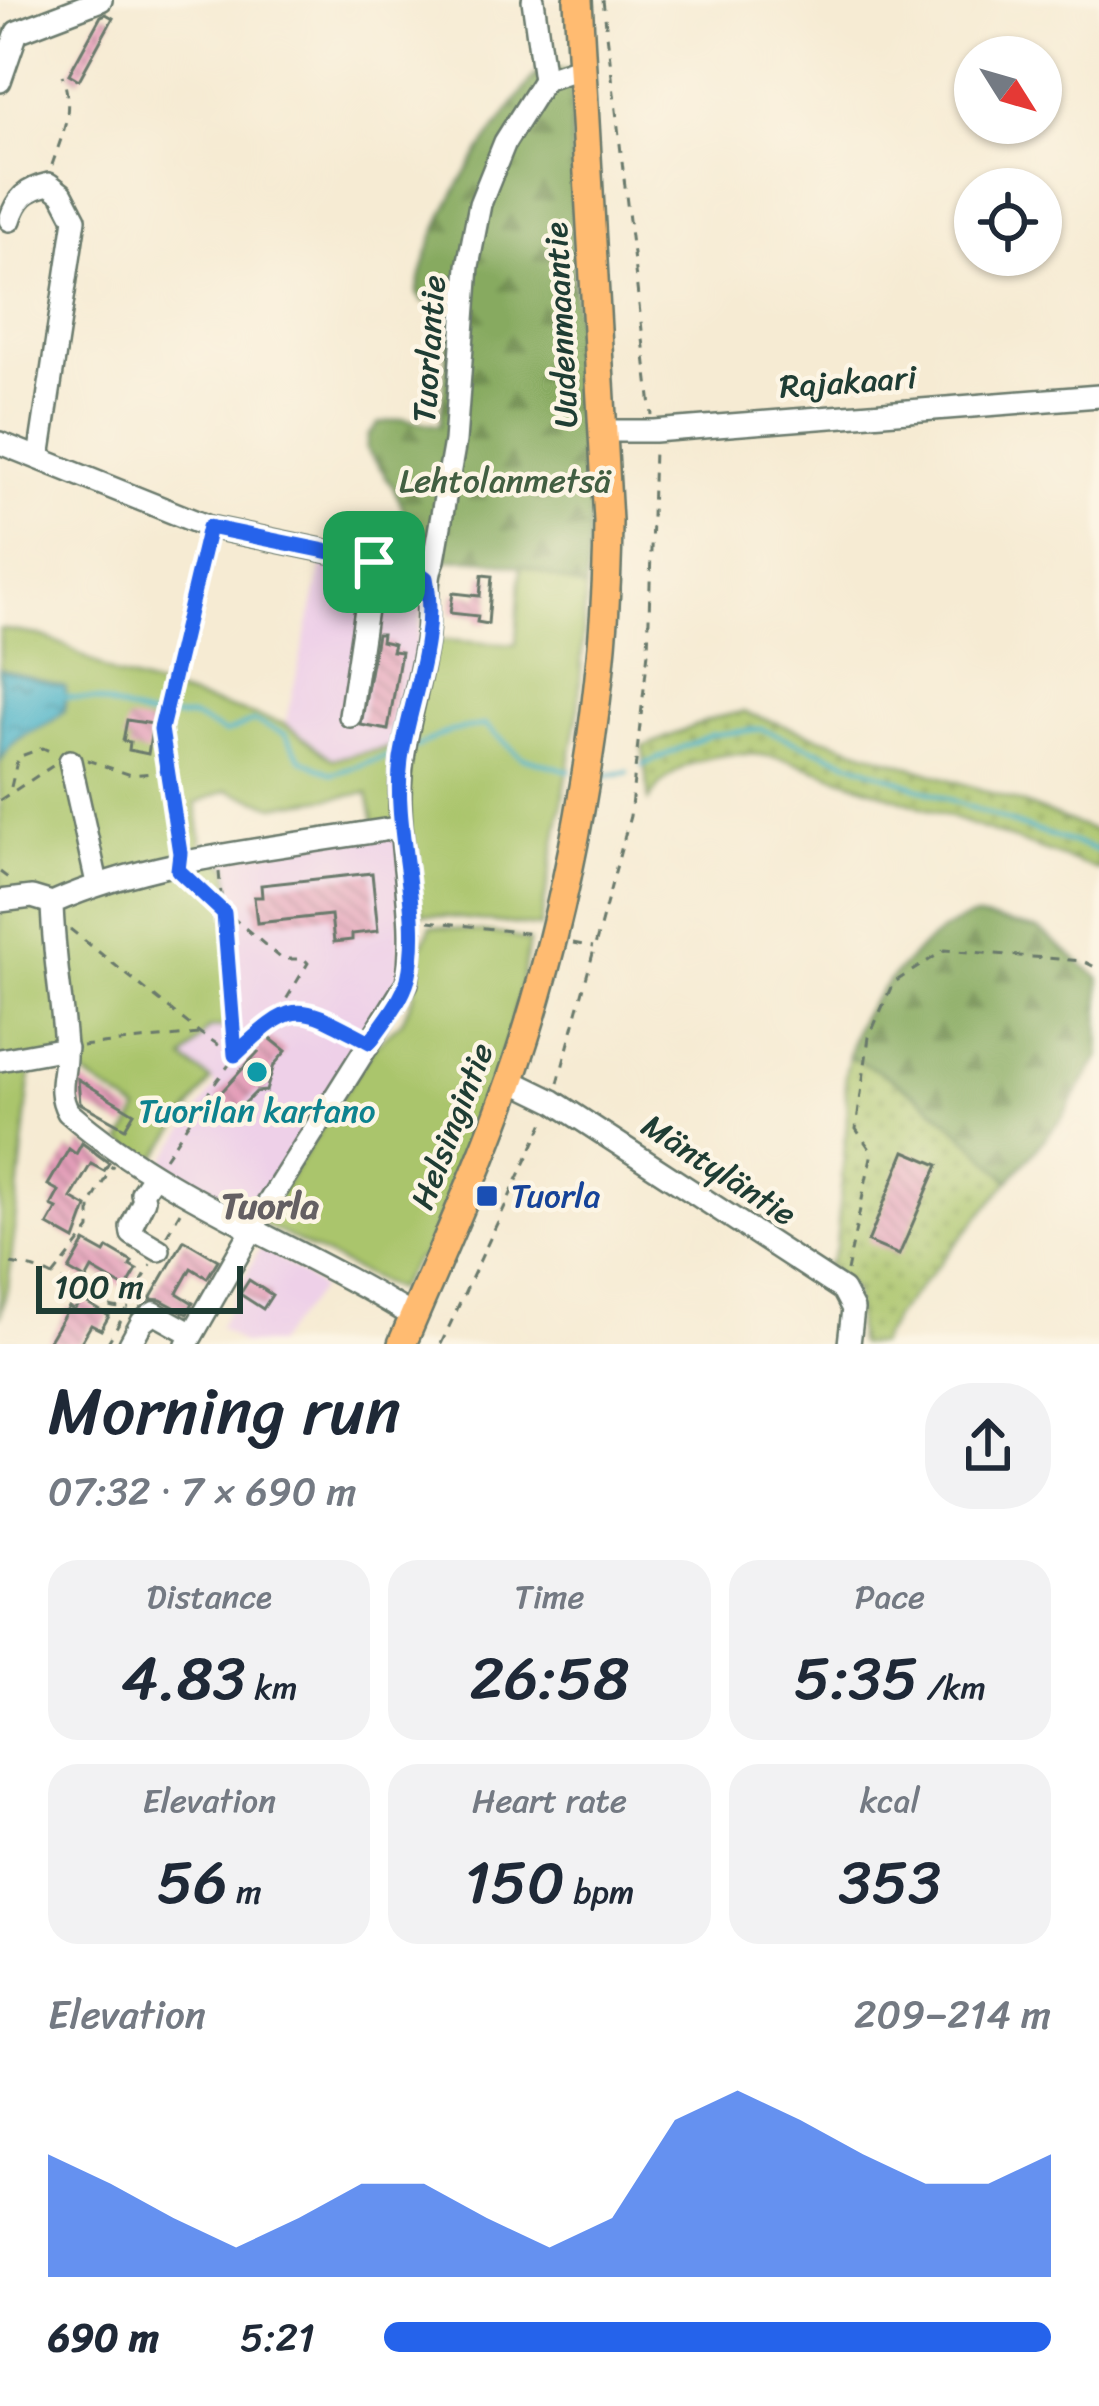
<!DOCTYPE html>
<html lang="en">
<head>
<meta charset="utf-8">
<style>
  :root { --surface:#fff; --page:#f2f2f3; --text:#1f2937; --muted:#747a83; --accent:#2563eb }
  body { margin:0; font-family:Sriracha,sans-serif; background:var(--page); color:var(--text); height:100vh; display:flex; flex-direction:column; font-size:45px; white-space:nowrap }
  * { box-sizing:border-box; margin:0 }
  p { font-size:39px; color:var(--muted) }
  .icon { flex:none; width:66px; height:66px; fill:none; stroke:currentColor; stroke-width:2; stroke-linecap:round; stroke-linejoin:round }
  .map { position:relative; height:1344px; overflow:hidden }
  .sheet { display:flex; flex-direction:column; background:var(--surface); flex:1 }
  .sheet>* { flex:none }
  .needle { width:78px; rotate:127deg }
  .tools { position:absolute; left:954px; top:36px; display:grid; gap:24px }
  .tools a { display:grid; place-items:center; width:108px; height:108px; border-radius:50%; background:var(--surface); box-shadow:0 3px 9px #0004; font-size:60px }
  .scale { position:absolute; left:36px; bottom:30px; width:207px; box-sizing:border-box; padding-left:12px; border:6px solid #1f3d34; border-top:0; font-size:33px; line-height:42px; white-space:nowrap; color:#1f3d34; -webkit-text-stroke:9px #fcf5e5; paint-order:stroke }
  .pin { position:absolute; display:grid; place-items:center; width:102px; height:102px; color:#fff; margin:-51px; border-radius:24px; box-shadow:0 6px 18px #0006 }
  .round { display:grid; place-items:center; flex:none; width:126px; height:126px; border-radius:48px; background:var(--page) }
  .overview { display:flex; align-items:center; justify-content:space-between; height:204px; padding:0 48px }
  h1 { font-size:66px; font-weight:600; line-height:90px }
  .metrics { display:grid; grid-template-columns:repeat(3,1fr); gap:18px; height:204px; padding:12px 48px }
  .metrics div { display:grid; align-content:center; border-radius:30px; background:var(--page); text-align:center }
  .metrics b { font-size:60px; font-weight:600 }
  .metrics small { font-size:33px; font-weight:400 }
  .metrics p { font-size:33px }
  .chart { height:336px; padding:24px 48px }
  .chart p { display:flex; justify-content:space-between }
  .chart svg { width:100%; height:216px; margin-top:12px; fill:var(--accent); opacity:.7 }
  ul { padding:0 48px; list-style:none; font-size:39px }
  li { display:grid; grid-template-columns:192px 144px 1fr; align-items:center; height:90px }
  li i { height:30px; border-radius:15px; background:var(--accent) }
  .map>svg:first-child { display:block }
</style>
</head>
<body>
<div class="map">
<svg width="1099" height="1344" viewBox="0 0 1099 1344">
  <defs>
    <pattern id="grass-dots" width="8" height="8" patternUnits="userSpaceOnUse" patternTransform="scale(3)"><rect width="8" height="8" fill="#aac56c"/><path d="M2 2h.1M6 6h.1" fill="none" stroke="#8aa15a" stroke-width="1.8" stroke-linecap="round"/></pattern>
    <pattern id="forest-firs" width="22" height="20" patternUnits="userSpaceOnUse" patternTransform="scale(3)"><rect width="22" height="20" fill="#87aa60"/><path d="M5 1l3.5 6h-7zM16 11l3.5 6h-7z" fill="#6e8c50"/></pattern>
    <pattern id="water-ripples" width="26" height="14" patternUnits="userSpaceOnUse" patternTransform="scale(3)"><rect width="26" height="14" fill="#4ab2c8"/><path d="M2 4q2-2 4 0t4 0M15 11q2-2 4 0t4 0" fill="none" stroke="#3d92a3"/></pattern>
    <pattern id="building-back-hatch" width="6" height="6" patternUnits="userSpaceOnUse" patternTransform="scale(3)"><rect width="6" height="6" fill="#e49fb9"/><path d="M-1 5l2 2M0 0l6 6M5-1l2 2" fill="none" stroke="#b88397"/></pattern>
  </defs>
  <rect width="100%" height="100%" fill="#fcf5e5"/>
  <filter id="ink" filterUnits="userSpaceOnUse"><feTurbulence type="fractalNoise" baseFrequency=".00833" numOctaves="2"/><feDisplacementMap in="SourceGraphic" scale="24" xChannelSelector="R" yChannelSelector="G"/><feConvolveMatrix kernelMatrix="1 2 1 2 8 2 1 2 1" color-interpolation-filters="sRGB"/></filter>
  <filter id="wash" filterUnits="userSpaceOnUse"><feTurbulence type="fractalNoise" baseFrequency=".004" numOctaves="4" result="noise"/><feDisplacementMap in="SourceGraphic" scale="48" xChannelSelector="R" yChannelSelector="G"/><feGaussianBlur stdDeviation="2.7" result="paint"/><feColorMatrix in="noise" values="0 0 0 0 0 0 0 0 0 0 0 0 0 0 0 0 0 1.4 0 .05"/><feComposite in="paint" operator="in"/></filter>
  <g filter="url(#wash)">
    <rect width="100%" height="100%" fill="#f6ebd3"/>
    <g fill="#eed0e8">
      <polygon points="325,553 426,578 404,746 332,759 285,724"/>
      <polygon points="401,827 399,981 252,1218 196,1186 162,1182 154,1175 216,1085 184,1060 217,859"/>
      <polygon points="261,1246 321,1288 275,1344 242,1344 219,1327"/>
    </g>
    <g fill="url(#grass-dots)" stroke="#648150" stroke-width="3">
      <path d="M743,712L1019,802L1099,833V870L801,764C748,747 681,748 649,800L643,747L714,718Z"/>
      <path d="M849,1057C913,1083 962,1131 1009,1181L895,1316L879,1344H858L854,1291L825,1264L830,1262L836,1248L847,1121L845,1075Z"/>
    </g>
    <g fill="url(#forest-firs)" stroke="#53744a" stroke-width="3">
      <path d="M542,65L571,71L573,273L590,507L586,589C533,569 468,546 413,569C410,515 400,491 366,449L368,436L379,423L404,419L440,426L447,360L446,312L438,304L422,301L417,294C432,207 491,135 542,65Z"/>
      <path d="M979,917L1040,930L1099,978V1057L1062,1118L1009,1181C962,1131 913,1083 849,1057C851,1047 853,1037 856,1029C870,996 942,914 979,917Z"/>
    </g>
    <g fill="#aac56c" stroke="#648150" stroke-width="3">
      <polygon points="521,565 586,589 578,713 540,927 422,914 401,828 376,832 368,793 275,806 227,790 196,803 204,860 217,859 229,867 235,993 226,1005 227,1026 208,1029 184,1060 211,1080 152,1164 122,1141 139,1111 71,1067 32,1060 9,1279 0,1318 0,629 38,635 62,644 116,675 285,724 332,759 404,745 427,639 516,645"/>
      <path d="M431,926L508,935L529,942C510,1057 472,1153 422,1258L416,1259L396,1290L260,1223L375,1045L402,1021L414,995L418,954Z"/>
    </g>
    <path fill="url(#water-ripples)" stroke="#34787e" stroke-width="3" d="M0,669L65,687V710C39,737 18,726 0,763Z"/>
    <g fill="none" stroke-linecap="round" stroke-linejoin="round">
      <g stroke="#4ab2c8" stroke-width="4.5">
        <polyline points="60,696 95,700 146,717 193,717 225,733 254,721 285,734 301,759 332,774 393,755"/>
        <polyline points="410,750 447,732 485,725 521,757 570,771"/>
        <polyline points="643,765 710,735 761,729 1018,825 1099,851"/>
        <polyline points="598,777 628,772"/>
      </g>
    </g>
    <g id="blocks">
      <g fill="url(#building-back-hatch)">
        <polygon points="106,14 113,18 79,80 69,74 101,16"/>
        <polygon points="482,575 492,576 488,624 477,622 478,616 450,613 453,593 480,596"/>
        <polygon points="377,634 382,634 381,641 394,644 392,651 401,652 388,730 361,725"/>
        <polygon points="127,720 153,724 148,754 129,750 130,742 123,741"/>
        <polygon points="372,873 378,931 352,934 352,940 334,942 331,915 257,923 254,897 262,897 261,885"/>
        <polygon points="266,1035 286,1051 274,1065 266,1091 256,1092 235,1113 216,1098 258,1052 254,1050"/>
        <polygon points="78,1079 134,1113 125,1128 80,1103"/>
        <polygon points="82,1143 109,1163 104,1171 91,1164 71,1198 87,1207 75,1240 48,1225 57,1209 51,1206 59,1191 48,1185 69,1149 76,1154"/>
        <polygon points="905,1151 938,1165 899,1255 868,1242"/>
        <polygon points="184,1240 218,1260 207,1278 191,1268 177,1293 193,1303 187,1314 161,1300 150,1299"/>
        <polygon points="85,1242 105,1253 108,1248 132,1262 130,1266 137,1270 126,1289 92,1269 86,1280 69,1270"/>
        <polygon points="249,1280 272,1295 263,1309 240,1294"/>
        <polygon points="81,1299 109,1316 101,1330 91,1325 80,1344 47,1344 69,1307 74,1311"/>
      </g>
    </g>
  </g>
  <g filter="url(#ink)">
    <use href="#blocks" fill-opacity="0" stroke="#6a7a6c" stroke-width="3"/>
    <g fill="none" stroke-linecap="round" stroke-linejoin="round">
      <g stroke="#6a7a6c" stroke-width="26">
        <g id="minor">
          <polyline points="533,0 544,80"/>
          <polyline points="0,81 17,32 101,0"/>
          <path d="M10,220C17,198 26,189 49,184L62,194L75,219L39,458"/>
          <polyline points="603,431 654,431 1099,396"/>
          <polyline points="0,443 209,527 413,569 426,578"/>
          <polyline points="350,716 373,562"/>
          <polyline points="70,761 97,883"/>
          <path d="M401,827C285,848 160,855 52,903C53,951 62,999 65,1047C67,1073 55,1088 68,1112C170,1201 300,1245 414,1317"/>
          <polyline points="0,901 32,897 52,903"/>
          <polyline points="0,1060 66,1048"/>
          <polyline points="510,1080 553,1101 843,1290 853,1309 849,1344"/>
          <polyline points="154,1175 142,1193 144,1200 131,1227 132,1234 159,1250"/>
          <polyline points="130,1344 142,1322 154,1313 192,1334"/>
          <path d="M187,1344L257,1221L407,983C417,921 400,860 400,798C400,745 418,695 426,642C431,614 423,586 434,560L455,441L468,266L480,204L505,142L544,80L582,67"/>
        </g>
      </g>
      <g stroke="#6a7a6c" stroke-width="32">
        <path id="major" d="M402,1344C445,1243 492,1142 525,1037C575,878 607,687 608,521L578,0"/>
      </g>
      <g stroke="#6a7a6c" stroke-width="3" stroke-dasharray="9 9" stroke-linecap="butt">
        <polyline points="603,0 652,415"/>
        <path d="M52,165C63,132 75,110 62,75"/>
        <polyline points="87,760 131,775 164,772"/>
        <polyline points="11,787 18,757 43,748 56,754"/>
        <polyline points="0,800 54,765"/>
        <polyline points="179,848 162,729 204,546"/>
        <polyline points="0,872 12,881"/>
        <polyline points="219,872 235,1054"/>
        <polyline points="190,882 282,959 304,959 308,963 275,1018"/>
        <polyline points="429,921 533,934"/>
        <polyline points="70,929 200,1033 234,1055"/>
        <polyline points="573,943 593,947"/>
        <polyline points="82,1046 198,1034"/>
        <polyline points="558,1083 630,816 648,652 654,449"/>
        <path d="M165,1158C190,1122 250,1018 294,1010C314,1007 337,1025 355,1034"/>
        <polyline points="167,1235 180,1212"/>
        <path d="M11,1264C24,1267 37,1268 49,1274C73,1285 101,1311 129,1308"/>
        <polyline points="847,1271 872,1152 856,1129 869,1037 893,983 945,950 1083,961 1099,969"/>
        <polyline points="53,1276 90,1229 90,1205 113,1165"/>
        <polyline points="141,1299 138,1288 151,1265"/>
        <polyline points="107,1344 127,1310"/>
        <polyline points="441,1344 545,1120"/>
      </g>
      <use href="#minor" stroke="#fff" stroke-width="21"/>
      <use href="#major" stroke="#ffbb71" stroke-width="27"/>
    </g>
  </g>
  <g fill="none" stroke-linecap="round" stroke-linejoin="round" filter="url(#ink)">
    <g stroke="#fff" stroke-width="24">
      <path id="route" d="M209,527L413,569L426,578C438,639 410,700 401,759C392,831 424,910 408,979C402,1001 383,1023 370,1042C297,1004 297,996 235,1055L224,913L178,870L180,853L161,729Z"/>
    </g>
    <use href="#route" stroke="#2563eb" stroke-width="15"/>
  </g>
  <circle fill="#0f9aa8" stroke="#fcf5e5" stroke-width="4.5" cx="257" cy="1072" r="12"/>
  <rect fill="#1a4fb4" stroke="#fcf5e5" stroke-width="4.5" x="475" y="1184" width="24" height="24" rx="6"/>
  <g text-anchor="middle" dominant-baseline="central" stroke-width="9" stroke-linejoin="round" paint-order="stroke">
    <g font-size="33" fill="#1f3d34" stroke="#fcf5e5">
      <text transform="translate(561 325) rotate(-93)">Uudenmaantie</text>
      <text transform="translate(429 349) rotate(-86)">Tuorlantie</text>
      <text transform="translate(848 382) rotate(-4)">Rajakaari</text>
      <text transform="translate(452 1126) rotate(-69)">Helsingintie</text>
      <text transform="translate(719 1170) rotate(33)">Mäntyläntie</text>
    </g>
    <g font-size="33" fill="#425f42" stroke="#fcf5e5">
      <text x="505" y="481">Lehtolanmetsä</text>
    </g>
    <g font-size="33" fill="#0d838f" stroke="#fcf5e5">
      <text x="257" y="1111">Tuorilan kartano</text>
    </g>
    <g font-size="33" fill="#164399" stroke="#fcf5e5" text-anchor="start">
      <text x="511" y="1196">Tuorla</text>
    </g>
    <g font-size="36" font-weight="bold" fill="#645f63" stroke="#fcf5e5">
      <text x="270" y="1206">Tuorla</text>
    </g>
  </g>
</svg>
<div class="tools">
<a><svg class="needle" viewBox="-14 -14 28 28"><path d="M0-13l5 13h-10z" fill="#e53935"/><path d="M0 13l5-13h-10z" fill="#747a83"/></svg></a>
<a><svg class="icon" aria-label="locate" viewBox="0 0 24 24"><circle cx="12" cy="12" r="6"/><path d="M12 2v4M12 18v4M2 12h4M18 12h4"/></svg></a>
</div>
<div class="scale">100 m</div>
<div class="pin" style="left:374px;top:562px;background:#1e9e55"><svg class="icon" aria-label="arrive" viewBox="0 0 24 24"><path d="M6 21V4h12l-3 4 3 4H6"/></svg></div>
</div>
<section class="sheet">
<div class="overview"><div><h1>Morning run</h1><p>07:32 · 7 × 690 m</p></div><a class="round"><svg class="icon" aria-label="share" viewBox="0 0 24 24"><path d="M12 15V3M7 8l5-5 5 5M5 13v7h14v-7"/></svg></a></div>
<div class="metrics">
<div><p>Distance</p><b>4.83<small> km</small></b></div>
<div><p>Time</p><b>26:58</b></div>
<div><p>Pace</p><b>5:35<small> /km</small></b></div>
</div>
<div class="metrics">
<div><p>Elevation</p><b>56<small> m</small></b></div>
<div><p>Heart rate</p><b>150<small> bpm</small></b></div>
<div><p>kcal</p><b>353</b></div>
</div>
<div class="chart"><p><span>Elevation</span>209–214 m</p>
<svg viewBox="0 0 160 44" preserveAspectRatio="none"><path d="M0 44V19L10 25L20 32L30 38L40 32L50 25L60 25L70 32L80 38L90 32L100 12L110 6L120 12L130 19L140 25L150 25L160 19V44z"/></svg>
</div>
<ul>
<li><b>690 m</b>5:21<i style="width:100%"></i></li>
</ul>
</section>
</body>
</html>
